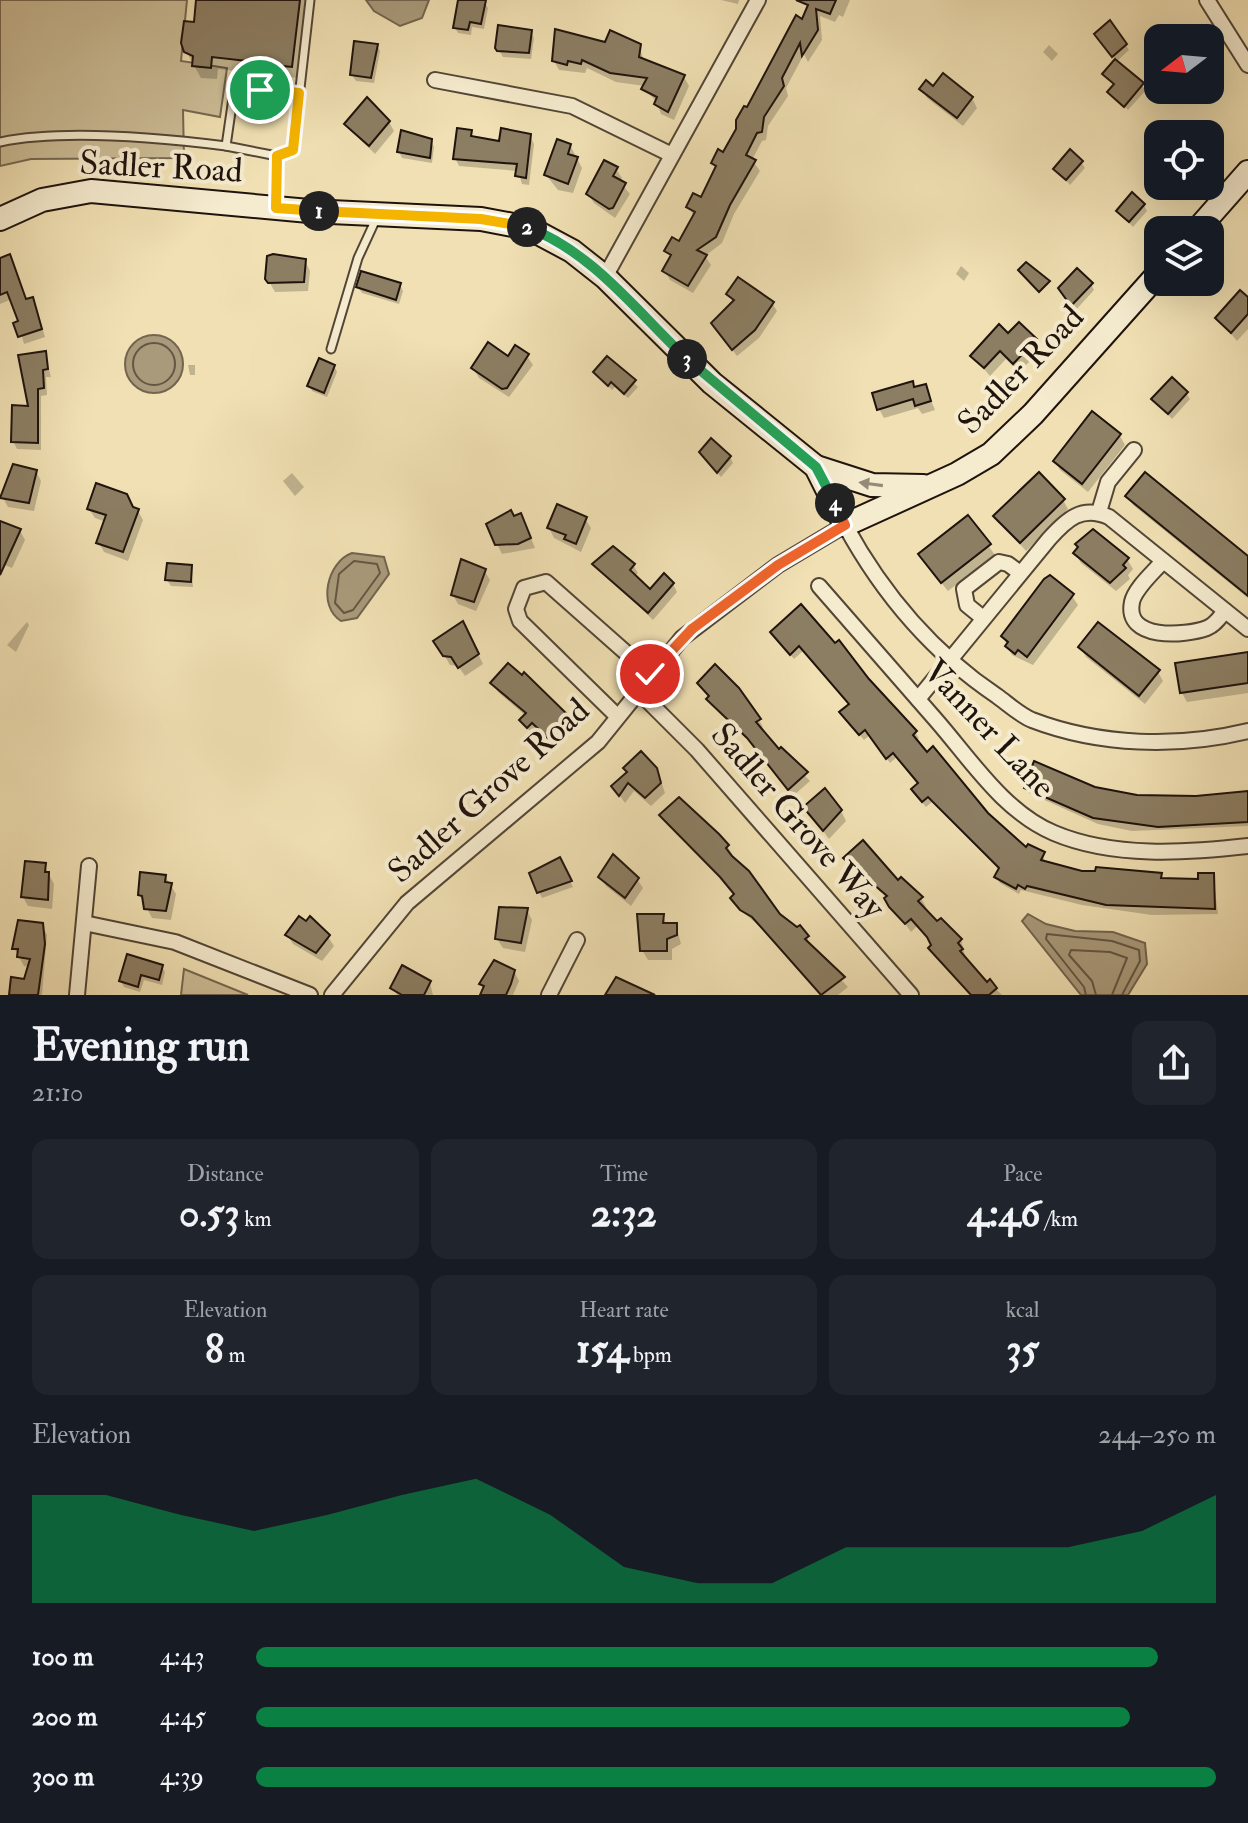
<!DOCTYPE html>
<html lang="en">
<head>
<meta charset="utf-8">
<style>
  :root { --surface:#171b24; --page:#20242c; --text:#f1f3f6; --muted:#9ea1a6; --accent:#0b8043 }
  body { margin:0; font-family:"IM FELL Double Pica",serif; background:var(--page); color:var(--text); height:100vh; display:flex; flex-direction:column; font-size:30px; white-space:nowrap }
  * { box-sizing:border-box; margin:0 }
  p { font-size:26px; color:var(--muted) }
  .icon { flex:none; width:44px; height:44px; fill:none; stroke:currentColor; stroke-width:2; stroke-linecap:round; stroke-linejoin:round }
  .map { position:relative; height:995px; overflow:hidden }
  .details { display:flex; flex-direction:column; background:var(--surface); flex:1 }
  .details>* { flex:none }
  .needle { width:52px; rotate:254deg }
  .buttons { position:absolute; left:1144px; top:24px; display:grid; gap:16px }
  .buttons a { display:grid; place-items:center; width:80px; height:80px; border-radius:16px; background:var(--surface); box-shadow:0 8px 32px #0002; font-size:40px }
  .pin { position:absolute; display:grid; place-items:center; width:68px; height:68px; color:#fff; margin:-34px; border:4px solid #fff; border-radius:50%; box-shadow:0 2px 8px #0007 }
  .km { position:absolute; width:40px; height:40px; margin:-20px; border-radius:50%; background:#222; color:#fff; font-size:22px; line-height:40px; text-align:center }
  .round { display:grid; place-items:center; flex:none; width:84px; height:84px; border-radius:16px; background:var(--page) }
  .head { display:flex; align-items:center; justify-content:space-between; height:136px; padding:0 32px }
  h1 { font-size:44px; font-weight:700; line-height:60px }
  .metrics { display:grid; grid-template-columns:repeat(3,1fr); gap:12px; height:136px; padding:8px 32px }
  .metrics div { display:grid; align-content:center; border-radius:16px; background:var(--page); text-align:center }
  .metrics b { font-size:40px; font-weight:700 }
  .metrics small { font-size:22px; font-weight:400 }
  .metrics p { font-size:22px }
  .chart { height:224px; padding:16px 32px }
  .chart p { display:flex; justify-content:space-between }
  .chart svg { width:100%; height:144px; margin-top:8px; fill:var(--accent); opacity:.7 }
  ul { padding:0 32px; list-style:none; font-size:26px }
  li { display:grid; grid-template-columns:128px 96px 1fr; align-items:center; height:60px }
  li i { height:20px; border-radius:10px; background:var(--accent) }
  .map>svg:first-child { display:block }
</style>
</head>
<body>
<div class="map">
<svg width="1248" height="995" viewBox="0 0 1248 995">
  <rect width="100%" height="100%" fill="#f0e0b3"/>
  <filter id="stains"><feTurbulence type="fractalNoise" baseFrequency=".0025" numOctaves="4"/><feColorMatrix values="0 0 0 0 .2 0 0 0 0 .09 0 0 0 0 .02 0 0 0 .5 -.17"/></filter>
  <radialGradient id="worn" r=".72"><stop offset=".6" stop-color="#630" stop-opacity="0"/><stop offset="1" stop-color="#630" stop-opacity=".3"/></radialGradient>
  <g fill="#ccbd97" stroke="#766852" stroke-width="2">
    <polygon points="0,0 187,0 181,61 227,68 220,117 183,110 184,158 31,159 0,166"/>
    <polygon points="184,969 248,995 181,995"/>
  </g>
  <g fill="#a99a7b" stroke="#72644f" stroke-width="2">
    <polygon points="366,0 429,0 422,18 400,26 374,11"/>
    <circle cx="154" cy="364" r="29"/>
    <path d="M352,553L384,557L389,574L357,618L341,621C317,606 327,562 352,553Z"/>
    <polygon points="1028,914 1046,924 1075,931 1113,932 1145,943 1147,964 1128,995 1081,995 1022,921"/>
  </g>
  <g fill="#0003">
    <polygon points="198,0 306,0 299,78 289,77 287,97 264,95 256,83 257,73 218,69 217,79 201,78 186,51 195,24"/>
    <polygon points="460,0 484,2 488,8 484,29 472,27 471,35 458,33 455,27"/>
    <polygon points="721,0 739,0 738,4"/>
    <polygon points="812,0 850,0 843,17 839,15 835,22 820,16 822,40 808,62 804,54 786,88 788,96 768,126 766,140 762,141 752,160 760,171 734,214 722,243 705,256 711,265 693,293 670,280 665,271 671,259 667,251 680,243 694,217 689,207 702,200 717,169 713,163 724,154 804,21"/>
    <polygon points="531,32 534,38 531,59 503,57 497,47"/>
    <polygon points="1100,40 1126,45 1129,50 1116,62 1146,90 1128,110 1110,92 1115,86 1105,74 1116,60"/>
    <polygon points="377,45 380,51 374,83 356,81 352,75"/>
    <polygon points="1049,45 1058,54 1052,61 1043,52"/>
    <polygon points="639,46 644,61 684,77 689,86 674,120 661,114 657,102 644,89 645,86 616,82 587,68 585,73 559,70 554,61"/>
    <polygon points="922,89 972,98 977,108 963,126 927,98"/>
    <polygon points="389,122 394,131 375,154 346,125"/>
    <polygon points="470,132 474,139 500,143 530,136 534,144 529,185 522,184 518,171 459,166 455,158"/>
    <polygon points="431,141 434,147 432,163 402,158 399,152"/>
    <polygon points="570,145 582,168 573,193 558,190 546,175"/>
    <polygon points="1081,162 1085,168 1070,185 1056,169"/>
    <polygon points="616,169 622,178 620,182 630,194 615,218 594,203 588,194"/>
    <polygon points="1144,205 1147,211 1133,227 1118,211"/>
    <polygon points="9,256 27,301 32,300 36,307 45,337 24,344 12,299 0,304 0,260"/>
    <polygon points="305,261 310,271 308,291 275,292 267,278"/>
    <polygon points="961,266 969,273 964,281 956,274"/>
    <polygon points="1091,284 1094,290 1075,311 1065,299"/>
    <polygon points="400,285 403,291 399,304 362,293 358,287"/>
    <polygon points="728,295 772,303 777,311 759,338 737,356 718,331 733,302"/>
    <polygon points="1248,300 1248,329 1237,341 1218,318"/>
    <polygon points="1009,336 1035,341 1041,350 1019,372 1006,359 990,376 973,356"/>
    <polygon points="45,354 51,377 46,377 47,395 41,396 41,450 17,449 13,441 30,408"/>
    <polygon points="527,356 533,365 509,397 479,378 473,368"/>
    <polygon points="607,359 638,387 628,398 615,387 612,390 595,372"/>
    <polygon points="188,365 195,365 195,375 190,375"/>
    <polygon points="334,366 337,372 327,397 312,391 309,385"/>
    <polygon points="925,386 935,410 922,414 918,408 884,418 879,409"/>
    <polygon points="1186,393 1190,399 1172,419 1154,399"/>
    <polygon points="1120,436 1125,445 1088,492 1060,470 1055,461"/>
    <polygon points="730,457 733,463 721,477 709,464"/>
    <polygon points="36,471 41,481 34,511 8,507 3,498 4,486"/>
    <polygon points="292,473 304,487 295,496 283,481"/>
    <polygon points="1128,496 1248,559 1248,598 1133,505"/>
    <polygon points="1063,500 1068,509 1026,551 996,517"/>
    <polygon points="89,509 138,511 143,520 128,561 104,552 99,543 106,522 95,518"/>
    <polygon points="968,518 995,555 948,591 926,564"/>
    <polygon points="585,519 591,528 581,552 554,538 549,528"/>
    <polygon points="0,523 20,531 25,540 12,568 0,563"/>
    <polygon points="525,524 535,548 502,554 497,544"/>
    <polygon points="1075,553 1127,559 1133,569 1128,575 1130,579 1116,591 1081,563"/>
    <polygon points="595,564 633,565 638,573 634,577 650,591 673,584 677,592 653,620"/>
    <polygon points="191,567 193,587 171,586 167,580"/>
    <polygon points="484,570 490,580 476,611 458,604 453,595"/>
    <polygon points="1072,596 1078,605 1033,665 1012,655 1003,637"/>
    <polygon points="801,607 915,732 919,738 915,741 1027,851 1043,854 1045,863 1082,873 1160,875 1163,880 1200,881 1213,875 1218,914 1152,915 1082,905 1021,890 1019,894 1000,883 996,877 1000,869 932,802 926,807 916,795 920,784 897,757 890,763 870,735 864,740 845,718 851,705 804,650 794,659 776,638"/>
    <polygon points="27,622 29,625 16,652 7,645"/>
    <polygon points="468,633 483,664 465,676 458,666 450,665 436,641"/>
    <polygon points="1081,648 1158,672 1163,681 1145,704 1086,657"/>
    <polygon points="1248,654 1248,693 1187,702 1182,693 1177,665"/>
    <polygon points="493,683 567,717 572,726 555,747 538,731 533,736 522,720 526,716 498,692"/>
    <polygon points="704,690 759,720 763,727 760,729 810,781 793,796 778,773 724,714 722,716 713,706"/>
    <polygon points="629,774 660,778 665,793 651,806 634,791 625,803 613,786"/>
    <polygon points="1026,788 1094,789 1137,797 1196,798 1248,792 1248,826 1132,831 1098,824 1029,793"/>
    <polygon points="806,808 841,811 846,821 829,839"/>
    <polygon points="661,815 727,846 733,855 730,858 779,916 807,937 811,948 848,987 838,995 821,995 759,926 737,907 732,898 735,896 728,886"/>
    <polygon points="845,858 898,883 901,879 921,898 926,907 923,910 936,924 961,940 966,959 987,984 989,982 1002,995 971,995 936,957 931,948 934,945 917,926 911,932 880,889 872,883 869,886"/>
    <polygon points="559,860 573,887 542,898 531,875"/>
    <polygon points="44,865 54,884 52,909 28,906 23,897"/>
    <polygon points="165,876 176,894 171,920 152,918 140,895"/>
    <polygon points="600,877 637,879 643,888 631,906 606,886"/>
    <polygon points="527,910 532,920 525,952 503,948 497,939"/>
    <polygon points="663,916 667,925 676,925 681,944 672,949 672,960 648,960 642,950"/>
    <polygon points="42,925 47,935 42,995 10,995 26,981 30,967 24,966 14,948"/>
    <polygon points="287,935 328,937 334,946 322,961 293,944"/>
    <polygon points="162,967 165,972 162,985 144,980 140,992 124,987 121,981"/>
    <polygon points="514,971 519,981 513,995 482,995 485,990 481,984"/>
    <polygon points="430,983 433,995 397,995 393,988"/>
  </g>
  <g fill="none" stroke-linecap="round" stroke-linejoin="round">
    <g stroke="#645644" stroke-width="2">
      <circle cx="154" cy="364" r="21"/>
      <polygon points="354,561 377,564 380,573 353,610 344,613 335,603 339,574"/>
      <polyline points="1086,995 1084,987 1046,939 1047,934 1112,941 1139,950 1140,961 1122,995"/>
      <polyline points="1096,995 1092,981 1069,955 1071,950 1110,952 1127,958 1112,995"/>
    </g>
  </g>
  <g fill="#8c7e63" stroke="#1f130d" stroke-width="2">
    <polygon points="196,0 300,0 292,67 283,66 281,86 254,83 256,62 212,57 211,68 192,66 193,56 184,52 181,43 184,21 194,22"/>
    <polygon points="458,0 486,0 481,24 470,22 468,30 453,28"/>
    <polygon points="796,0 836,0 830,14 816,9 818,30 802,56 800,43 782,78 784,86 764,117 762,132 757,133 746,155 756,160 730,205 716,237 697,250 707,255 688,286 662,271 671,255 664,251 672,237 679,241 695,212 686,207 693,193 701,197 716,166 711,163 718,149 723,152 736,129 736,120 744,106 747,107 796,15 802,19 808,5"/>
    <polygon points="1110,20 1127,44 1112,57 1094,34"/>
    <polygon points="498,25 532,30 529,53 497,51 495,48"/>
    <polygon points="555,29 605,42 610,30 641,44 639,57 685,75 668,112 654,104 657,97 641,89 647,78 610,73 582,60 581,64 568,61 567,65 552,61"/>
    <polygon points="354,41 378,44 371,78 350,75"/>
    <polygon points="1115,59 1144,83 1124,107 1107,92 1114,84 1102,74"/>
    <polygon points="943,73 973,97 957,118 919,89 926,80 933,86"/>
    <polygon points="367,97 390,121 369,146 344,124"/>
    <polygon points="457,128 472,130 471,136 499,141 501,128 531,134 526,178 515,176 517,164 453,159"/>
    <polygon points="401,130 432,139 430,158 397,152"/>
    <polygon points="557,139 571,144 568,154 578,157 568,184 544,175"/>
    <polygon points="1070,149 1083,161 1066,180 1053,169"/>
    <polygon points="604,160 618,167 613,176 626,183 613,208 609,209 586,194"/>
    <polygon points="1132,192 1145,204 1129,222 1116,211"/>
    <polygon points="10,254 26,299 33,297 42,329 18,337 13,323 18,321 7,292 0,295 0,258"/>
    <polygon points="273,254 306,259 304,282 268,283 265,279 267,256"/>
    <polygon points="1026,262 1050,281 1039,292 1018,270"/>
    <polygon points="1077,268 1093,283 1071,306 1058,288"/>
    <polygon points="361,271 401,283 396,300 356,287"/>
    <polygon points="738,277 774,302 755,330 732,350 711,323 734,300 726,294"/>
    <polygon points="1240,290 1248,297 1248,314 1231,333 1215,318"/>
    <polygon points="1019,322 1037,339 1013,364 1000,351 984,368 970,356 999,324 1008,333"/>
    <polygon points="488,342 508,356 515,345 529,354 507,388 502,389 471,368"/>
    <polygon points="46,351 48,369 43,370 44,388 38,389 38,443 11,442 12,405 28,406 18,355"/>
    <polygon points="607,356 636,380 624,394 611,382 608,386 593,372"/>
    <polygon points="319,358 335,365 324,393 307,386"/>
    <polygon points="1172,377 1188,392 1168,414 1151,399"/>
    <polygon points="913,381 914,387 926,384 931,401 915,406 913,399 877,410 872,393"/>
    <polygon points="1092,411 1121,434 1082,484 1053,461"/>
    <polygon points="711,438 731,456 717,473 699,452"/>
    <polygon points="13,464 37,470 29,503 0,498"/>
    <polygon points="1039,472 1065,499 1020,543 993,516"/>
    <polygon points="1145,472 1248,556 1248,596 1125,496"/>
    <polygon points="96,483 127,494 133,507 139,509 123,552 96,543 106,515 87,509"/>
    <polygon points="557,504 587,517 576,544 564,539 566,535 547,528"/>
    <polygon points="511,510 514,516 521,513 531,538 518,544 495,545 486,524"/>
    <polygon points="968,515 991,544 941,583 918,554"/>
    <polygon points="0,521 21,529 0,575"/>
    <polygon points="1093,529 1129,558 1123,565 1126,568 1110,583 1073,553 1078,547 1075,544"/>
    <polygon points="613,546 635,564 630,570 650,589 664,573 674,583 648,613 592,564"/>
    <polygon points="461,559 486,569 474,602 451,595"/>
    <polygon points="167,563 192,565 191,582 165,580"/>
    <polygon points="1050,575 1074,594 1027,657 1018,650 1015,654 1005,646 1008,642 1001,636 1044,579"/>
    <polygon points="801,604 835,643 839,640 869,679 917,731 913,735 927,752 933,746 988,813 1026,847 1028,844 1045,852 1041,860 1082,871 1095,871 1096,867 1162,873 1161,878 1198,879 1198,873 1214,873 1215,909 1106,905 1027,886 1025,889 1018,885 1016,889 994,877 999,868 928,797 922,802 911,789 918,783 893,753 886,759 865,730 859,735 839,712 849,704 799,646 790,655 770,632"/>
    <polygon points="463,621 479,654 458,668 451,657 443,656 433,641"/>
    <polygon points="1098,622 1160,670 1139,696 1078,647"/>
    <polygon points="1248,652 1248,683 1180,693 1175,663"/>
    <polygon points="508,663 522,675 524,672 569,716 549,739 532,723 527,728 519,720 526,713 490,683"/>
    <polygon points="715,664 739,688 761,719 756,722 779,749 781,747 808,772 788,790 747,738 706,699 709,696 697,683"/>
    <polygon points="641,751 657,768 661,783 645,798 628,783 619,796 611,786 627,772 623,768"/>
    <polygon points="1034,761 1095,787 1137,795 1196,796 1248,791 1248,822 1158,827 1093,818 1024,788"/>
    <polygon points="825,788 842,810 823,831 803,807"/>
    <polygon points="679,797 719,834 729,845 726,848 732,856 749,871 780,914 797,927 800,925 809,936 805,939 845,977 821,995 752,917 740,910 730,898 734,894 720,877 659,815"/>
    <polygon points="863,840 898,880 901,877 923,897 918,901 937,921 941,918 962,939 958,943 963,949 960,951 987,982 990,979 997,988 989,995 971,995 928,948 931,945 927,937 911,919 905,924 889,907 884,898 887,896 843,858"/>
    <polygon points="613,854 639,878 625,898 598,877"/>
    <polygon points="560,857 572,881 537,893 529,873"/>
    <polygon points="25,861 46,863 45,872 49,872 48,900 21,897"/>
    <polygon points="140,872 166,875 165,882 172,883 166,911 144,909 142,896 138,895"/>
    <polygon points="499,907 528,908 521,943 495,939"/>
    <polygon points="637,914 664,914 663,923 677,923 677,935 667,939 667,951 640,951"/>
    <polygon points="299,916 306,921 310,916 330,935 316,953 285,935"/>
    <polygon points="18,920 43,923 45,944 38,995 9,995 11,977 24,979 30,959 17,957 18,949 12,949"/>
    <polygon points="127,954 163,965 159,980 141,975 138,987 119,981"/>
    <polygon points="494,960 515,970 511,984 506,995 480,995 484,986 479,984"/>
    <polygon points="402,965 431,981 424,995 402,995 390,988"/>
    <polygon points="616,977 655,995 605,995"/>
  </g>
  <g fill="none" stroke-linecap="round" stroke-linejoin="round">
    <g stroke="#534636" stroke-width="11">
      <g id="lane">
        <polyline points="299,93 234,91 226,146 277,156 293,150 310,0"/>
        <path d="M0,142C62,129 162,138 226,146"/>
        <polyline points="276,206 277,156"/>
        <polyline points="331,349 358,258 376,219"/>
      </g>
    </g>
    <g stroke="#534636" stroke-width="18">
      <g id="street">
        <polyline points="1207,0 1248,65"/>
        <polyline points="435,80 572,106 672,155"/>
        <polyline points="605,277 758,0"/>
        <polyline points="1099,512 1108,482 1134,450"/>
        <path d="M1163,561C1154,572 1135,588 1132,602C1124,641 1185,636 1207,628C1215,625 1220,617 1225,611"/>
        <path d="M819,586C858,631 897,675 936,720C971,760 1004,812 1054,833C1113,858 1186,853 1248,846"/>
        <polyline points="983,618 967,605 964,589 999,562 1008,564 1020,573"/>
        <polyline points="637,690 697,750 911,995"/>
        <path d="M918,699L1049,539C1067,519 1082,505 1109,517L1248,629"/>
        <polyline points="617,716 520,621 516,609 524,588 546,582 650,674"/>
        <polyline points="84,923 175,942 310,995"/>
        <polyline points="77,995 89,866"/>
        <path d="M332,995L407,903L598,742L682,638L778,565L845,525C882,593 933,653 997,696C1008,704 1020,715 1032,720C1100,746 1178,748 1248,731"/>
        <polyline points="549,995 577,940"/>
      </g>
    </g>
    <g stroke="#1f130d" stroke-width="26">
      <g id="secondary">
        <polyline points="0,219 42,200 91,191 309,211 481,219 529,228 572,251 605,277 712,383 816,467 845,525 957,474 991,454 1033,414 1158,274"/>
        <polyline points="1197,230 1248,172"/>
        <polyline points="816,467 872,485 923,486"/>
      </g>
    </g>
    <use href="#lane" stroke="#f5ebce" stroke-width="7"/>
    <use href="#street" stroke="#f5ebce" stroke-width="14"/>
    <use href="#secondary" stroke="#f5ebce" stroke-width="22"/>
  </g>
  <defs><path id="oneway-solid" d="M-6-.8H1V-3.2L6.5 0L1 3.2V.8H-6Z" transform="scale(2)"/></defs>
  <use fill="#958a77" href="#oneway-solid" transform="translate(871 484) rotate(-172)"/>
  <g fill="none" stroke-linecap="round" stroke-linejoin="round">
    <g stroke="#fff" stroke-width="16">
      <polyline id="split-1" points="260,90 299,93 293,150 277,156 276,208 319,211"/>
    </g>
    <g stroke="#fff" stroke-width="16">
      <polyline id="split-2" points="319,211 481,219 527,227"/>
    </g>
    <g stroke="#fff" stroke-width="16">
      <path id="split-3" d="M527,227C593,252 638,313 687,359"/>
    </g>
    <g stroke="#fff" stroke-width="16">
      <polyline id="split-4" points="687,359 816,467 835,503"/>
    </g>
    <g stroke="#fff" stroke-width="16">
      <polyline id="split-5" points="692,629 778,565 845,525 835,503"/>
    </g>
    <g stroke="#fff" stroke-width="16">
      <polyline id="split-6" points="650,674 692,629"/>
    </g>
    <use href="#split-1" stroke="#f5b400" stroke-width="10"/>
    <use href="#split-2" stroke="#f5b400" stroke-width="10"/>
    <use href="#split-3" stroke="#22a559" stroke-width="10"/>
    <use href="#split-4" stroke="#22a559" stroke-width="10"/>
    <use href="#split-5" stroke="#f0652b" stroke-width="10"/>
    <use href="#split-6" stroke="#f0652b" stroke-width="10"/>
  </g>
  <g text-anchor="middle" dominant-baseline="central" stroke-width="8" stroke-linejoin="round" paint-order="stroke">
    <g font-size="34" fill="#1f130d" stroke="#f5ebce">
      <text transform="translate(161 167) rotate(3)">Sadler Road</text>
      <text transform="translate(1021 370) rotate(-46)">Sadler Road</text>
      <text transform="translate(989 729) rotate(47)">Vanner Lane</text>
      <text transform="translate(489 791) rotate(-42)">Sadler Grove Road</text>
      <text transform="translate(798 821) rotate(49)">Sadler Grove Way</text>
    </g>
  </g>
  <rect width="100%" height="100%" filter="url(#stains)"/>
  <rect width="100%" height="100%" fill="url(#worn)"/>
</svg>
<div class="buttons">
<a><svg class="needle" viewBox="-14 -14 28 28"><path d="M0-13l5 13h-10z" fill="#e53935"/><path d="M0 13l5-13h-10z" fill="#9ea1a6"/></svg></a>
<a><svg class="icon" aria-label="locate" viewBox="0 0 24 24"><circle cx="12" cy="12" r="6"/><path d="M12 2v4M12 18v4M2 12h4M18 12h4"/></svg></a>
<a><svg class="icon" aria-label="layers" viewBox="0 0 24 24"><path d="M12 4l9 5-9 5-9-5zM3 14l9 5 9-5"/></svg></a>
</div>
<div class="pin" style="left:260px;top:90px;background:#1e9e55"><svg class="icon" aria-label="arrive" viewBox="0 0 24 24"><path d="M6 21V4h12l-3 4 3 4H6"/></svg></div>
<div class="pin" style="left:650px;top:674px;background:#d93025"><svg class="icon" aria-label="check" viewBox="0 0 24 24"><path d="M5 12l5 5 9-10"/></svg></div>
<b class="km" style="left:319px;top:211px">1</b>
<b class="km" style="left:527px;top:227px">2</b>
<b class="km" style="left:687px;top:359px">3</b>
<b class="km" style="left:835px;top:503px">4</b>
</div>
<section class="details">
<div class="head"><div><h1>Evening run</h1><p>21:10</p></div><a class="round"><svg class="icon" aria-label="share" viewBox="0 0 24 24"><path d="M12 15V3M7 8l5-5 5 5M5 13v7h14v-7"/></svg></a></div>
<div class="metrics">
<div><p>Distance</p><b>0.53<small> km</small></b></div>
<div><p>Time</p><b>2:32</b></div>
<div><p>Pace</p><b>4:46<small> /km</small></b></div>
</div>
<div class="metrics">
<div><p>Elevation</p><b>8<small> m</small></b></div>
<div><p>Heart rate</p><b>154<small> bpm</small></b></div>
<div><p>kcal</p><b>35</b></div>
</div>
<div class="chart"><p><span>Elevation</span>244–250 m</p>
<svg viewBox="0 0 160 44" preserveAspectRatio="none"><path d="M0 44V11L10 11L20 17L30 22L40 17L50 11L60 6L70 17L80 33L90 38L100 38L110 27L120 27L130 27L140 27L150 22L160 11V44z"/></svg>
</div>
<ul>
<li><b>100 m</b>4:43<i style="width:94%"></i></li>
<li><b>200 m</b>4:45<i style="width:91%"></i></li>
<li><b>300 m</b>4:39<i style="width:100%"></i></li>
</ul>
</section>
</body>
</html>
